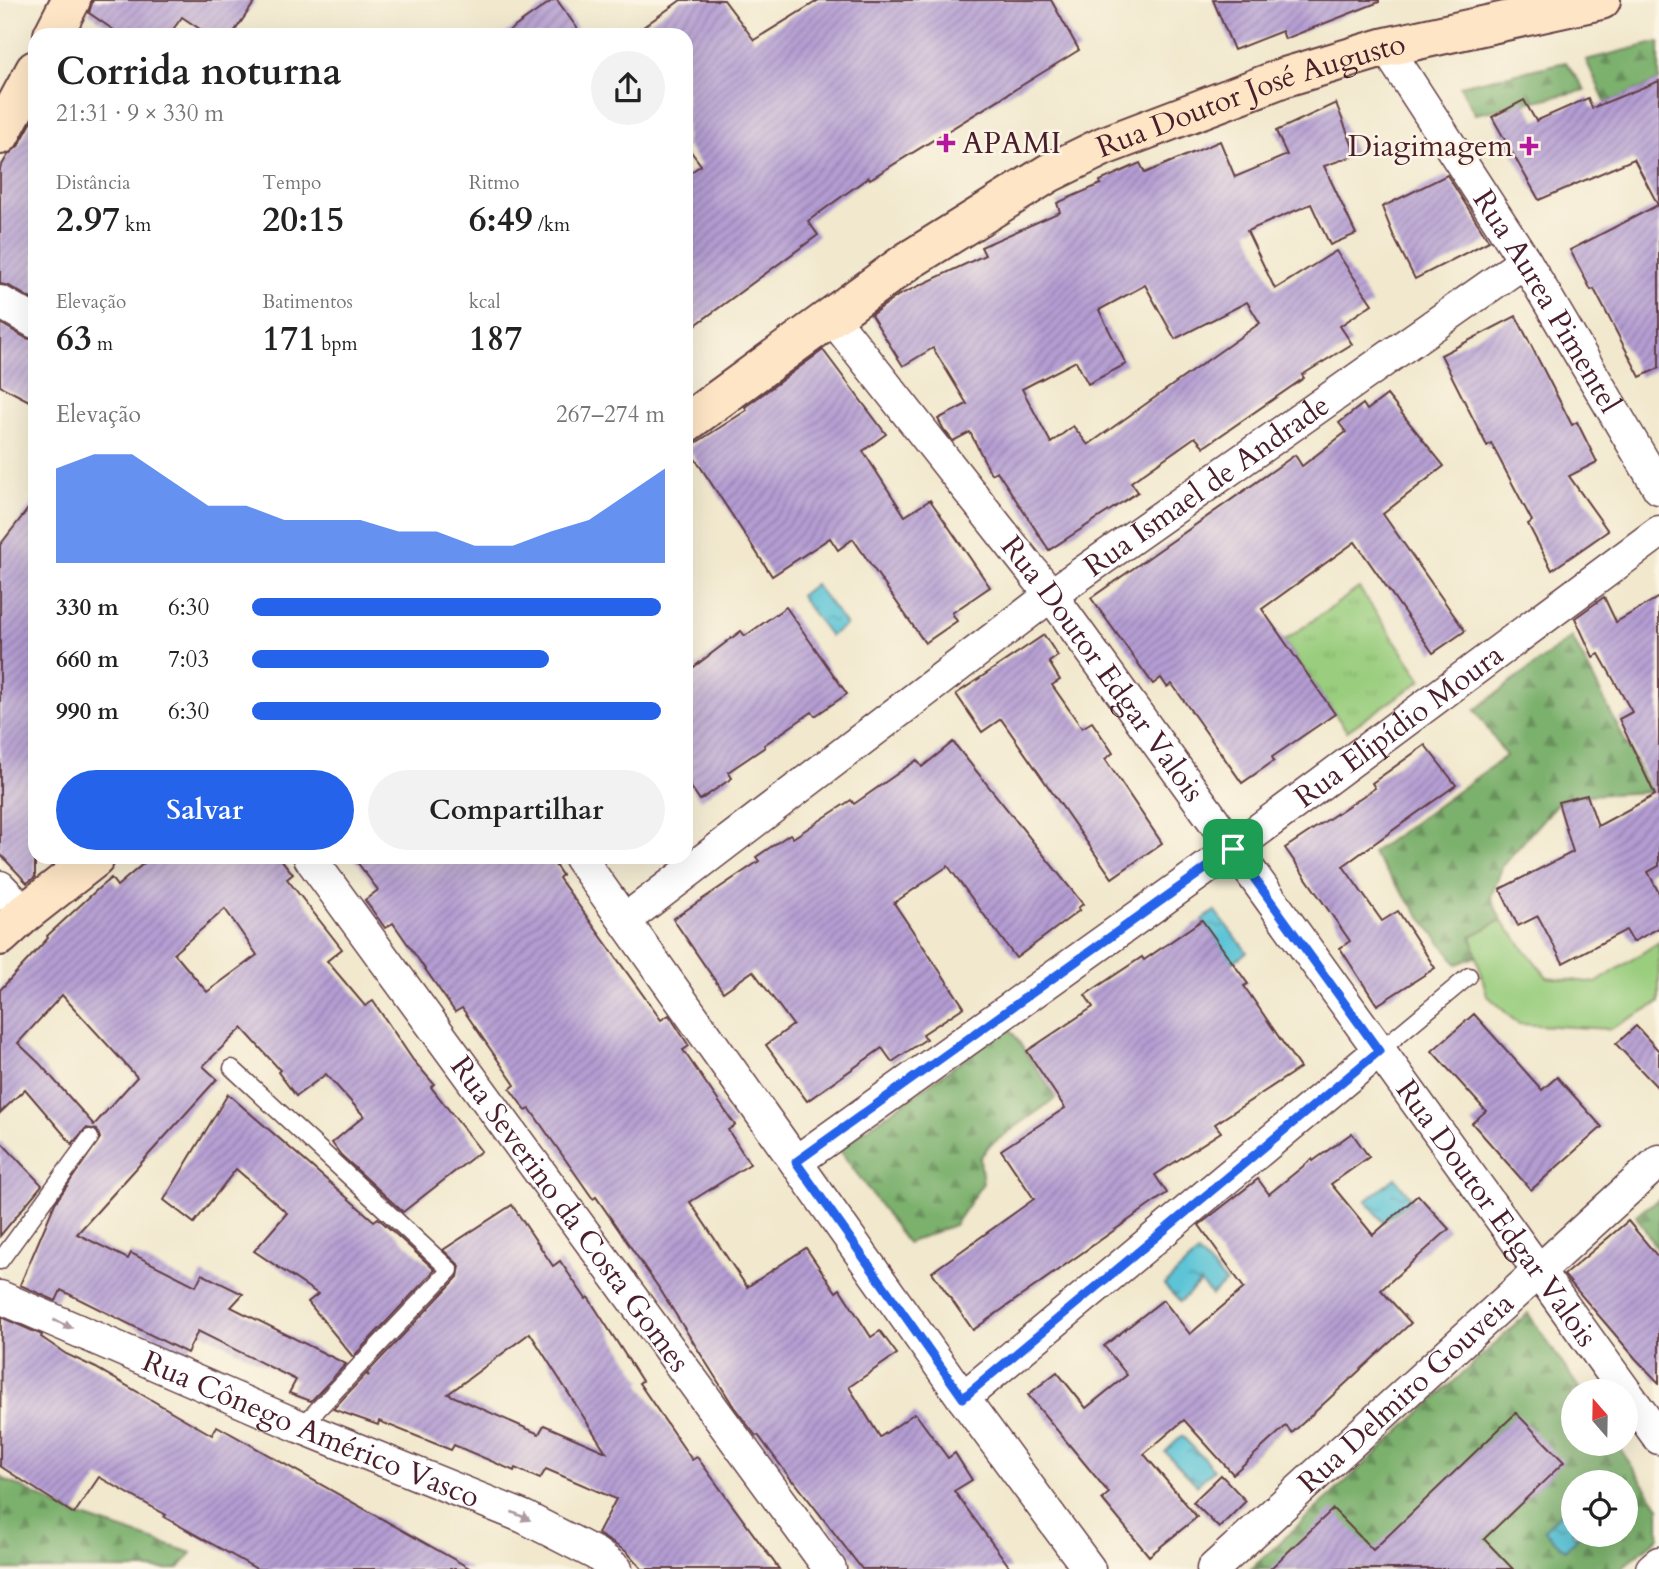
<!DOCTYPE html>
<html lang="pt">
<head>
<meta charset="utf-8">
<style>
  :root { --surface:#fff; --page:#f2f2f2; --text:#222; --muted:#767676; --accent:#2563eb }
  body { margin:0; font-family:Cardo,serif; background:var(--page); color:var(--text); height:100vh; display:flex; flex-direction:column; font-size:26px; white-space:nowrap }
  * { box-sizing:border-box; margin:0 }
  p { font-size:23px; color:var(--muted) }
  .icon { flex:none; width:38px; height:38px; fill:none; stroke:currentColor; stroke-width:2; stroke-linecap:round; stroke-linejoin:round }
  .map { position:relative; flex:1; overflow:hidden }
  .drawer { position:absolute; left:28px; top:28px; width:665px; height:836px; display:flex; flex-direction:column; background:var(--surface); border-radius:21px; box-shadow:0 7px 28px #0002 }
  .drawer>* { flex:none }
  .needle { width:46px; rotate:340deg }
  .controls { position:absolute; left:1561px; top:1379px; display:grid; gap:14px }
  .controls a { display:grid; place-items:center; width:77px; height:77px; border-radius:50%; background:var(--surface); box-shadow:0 7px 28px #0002; font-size:35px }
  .pin { position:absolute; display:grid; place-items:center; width:60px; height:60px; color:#fff; margin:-30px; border-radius:14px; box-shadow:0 4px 10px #0006 }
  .round { display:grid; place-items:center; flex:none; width:74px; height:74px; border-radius:37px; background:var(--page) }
  .headline { display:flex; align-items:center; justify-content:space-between; height:119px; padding:0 28px }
  h1 { font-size:38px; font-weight:700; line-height:52px }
  .metrics { display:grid; grid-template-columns:repeat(3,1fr); gap:10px; height:119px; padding:7px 28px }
  .metrics div { display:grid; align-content:center }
  .metrics b { font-size:35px; font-weight:700 }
  .metrics small { font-size:19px; font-weight:400 }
  .metrics p { font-size:19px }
  .chart { height:196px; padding:14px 28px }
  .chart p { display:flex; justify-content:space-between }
  .chart svg { width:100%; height:126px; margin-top:7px; fill:var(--accent); opacity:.7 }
  .action { display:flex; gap:14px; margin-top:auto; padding:14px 28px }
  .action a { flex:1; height:80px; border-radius:42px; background:var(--accent); color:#fff; font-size:28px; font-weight:700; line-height:80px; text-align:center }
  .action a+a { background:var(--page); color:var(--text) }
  ul { padding:0 28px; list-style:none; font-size:23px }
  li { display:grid; grid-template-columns:112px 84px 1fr; align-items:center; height:52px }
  li i { height:18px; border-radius:9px; background:var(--accent) }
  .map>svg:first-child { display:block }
</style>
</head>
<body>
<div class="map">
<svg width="1659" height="1569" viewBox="0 0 1659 1569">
  <defs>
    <pattern id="forest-firs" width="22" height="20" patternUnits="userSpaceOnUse" patternTransform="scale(1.75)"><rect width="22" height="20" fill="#7bb06d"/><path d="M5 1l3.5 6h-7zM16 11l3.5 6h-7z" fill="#678f5a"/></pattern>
    <pattern id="park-tufts" width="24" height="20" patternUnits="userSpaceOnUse" patternTransform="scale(1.75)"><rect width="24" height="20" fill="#9acd7e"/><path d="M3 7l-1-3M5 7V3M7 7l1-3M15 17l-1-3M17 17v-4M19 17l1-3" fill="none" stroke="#86b06d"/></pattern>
    <pattern id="water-ripples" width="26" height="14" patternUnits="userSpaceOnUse" patternTransform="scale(1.75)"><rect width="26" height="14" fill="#5bc4d6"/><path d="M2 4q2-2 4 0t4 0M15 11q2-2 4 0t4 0" fill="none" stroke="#4d9fae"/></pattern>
    <pattern id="building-hatch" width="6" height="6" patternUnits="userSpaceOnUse" patternTransform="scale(1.75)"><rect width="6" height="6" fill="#b49dd3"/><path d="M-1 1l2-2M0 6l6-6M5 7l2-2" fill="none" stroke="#947fab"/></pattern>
  </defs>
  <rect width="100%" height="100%" fill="#fcf5e5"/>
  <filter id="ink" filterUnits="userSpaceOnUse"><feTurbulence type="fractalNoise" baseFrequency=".0143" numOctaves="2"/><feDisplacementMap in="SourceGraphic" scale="14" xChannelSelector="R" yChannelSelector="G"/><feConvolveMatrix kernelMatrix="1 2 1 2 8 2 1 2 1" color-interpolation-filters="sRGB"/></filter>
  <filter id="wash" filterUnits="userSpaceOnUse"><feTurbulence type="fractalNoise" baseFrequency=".00686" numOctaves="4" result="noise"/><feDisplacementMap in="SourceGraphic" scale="28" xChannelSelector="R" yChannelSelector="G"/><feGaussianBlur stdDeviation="1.57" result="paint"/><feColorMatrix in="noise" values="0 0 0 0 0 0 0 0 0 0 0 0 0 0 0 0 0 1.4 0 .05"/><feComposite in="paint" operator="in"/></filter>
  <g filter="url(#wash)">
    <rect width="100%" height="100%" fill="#f1e8cd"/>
    <polygon fill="#9acd7e" stroke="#727654" stroke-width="2" points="1501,920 1547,977 1596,983 1659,942 1659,1003 1610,1029 1518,1024 1487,995 1471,936"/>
    <g fill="url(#forest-firs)" stroke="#62684c" stroke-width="2" fill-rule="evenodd">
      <polygon points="1659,42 1659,81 1606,103 1586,60"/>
      <polygon points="1566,62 1585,90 1475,114 1460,86"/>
      <polygon points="1572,637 1651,792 1587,795 1558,802 1503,865 1491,897 1501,920 1471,936 1477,956 1457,964 1372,853 1506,756 1475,710"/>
      <polygon points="1009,1027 1056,1098 989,1146 980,1158 983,1183 954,1225 907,1243 839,1149"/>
      <polygon points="1659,1199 1659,1253 1636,1215"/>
      <path d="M1528,1313L1581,1391H1573V1444H1617L1659,1507V1537L1620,1569H1251ZM1573,1482H1626V1535H1573Z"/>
      <polygon points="0,1477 74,1514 192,1553 178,1569 0,1569"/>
    </g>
    <polygon fill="url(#park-tufts)" stroke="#727654" stroke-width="2" points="1359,588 1422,680 1347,731 1284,641"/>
    <g fill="url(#water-ripples)" stroke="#527280" stroke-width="2">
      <polygon points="815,584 846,625 830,636 800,596"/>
      <polygon points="1215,911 1247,952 1232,963 1202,920"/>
      <polygon points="1395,1178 1412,1199 1383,1222 1366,1201"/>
      <polygon points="1198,1253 1226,1282 1212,1295 1200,1283 1180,1302 1164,1285"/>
      <polygon points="1182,1436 1214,1469 1197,1485 1165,1452"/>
      <polygon points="1573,1500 1573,1535 1579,1535 1565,1550 1544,1530"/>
    </g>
    <g id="blocks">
      <g fill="url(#building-hatch)" fill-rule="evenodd">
        <polygon points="93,0 256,0 232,35 209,35 182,17 169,35 121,35 89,13"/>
        <polygon points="553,0 557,0 582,35 503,35"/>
        <polygon points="681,0 724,0 754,40 819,0 1051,0 1079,50 870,179 869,177 808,221 818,235 686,332 686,176 701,165 686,145 686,35 632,35"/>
        <polygon points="1213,0 1379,0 1379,2 1285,39 1282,31 1234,50"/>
        <polygon points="1659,81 1659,368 1640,377 1594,289 1591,290 1570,250 1658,205 1634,159 1539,200 1492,117 1524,100 1536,121 1588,98 1592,108"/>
        <path d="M1336,103L1356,155L1324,166L1356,234L1330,245L1311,204L1247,231L1275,289L1336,251L1372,304L1340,326L1352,344L1302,375L1304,378L1204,447L1195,437L1131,482L1138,492L1049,550L997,471L991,474L970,432L953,441L944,430L938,419L967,404L933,348L903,366L871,315L899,295L985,255L981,247L1060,212L1057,203L1101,184L1100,181L1140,163L1145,173L1220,141L1235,177L1287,155L1276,131ZM1145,285L1175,339L1247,302L1260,323L1088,445L1073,426L1051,443L1022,389L1076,361L1088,384L1126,364L1099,310Z"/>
        <polygon points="35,116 35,301 9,286 0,284 0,168 8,155 19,145"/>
        <polygon points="1447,175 1489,241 1415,279 1394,237 1382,207"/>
        <polygon points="1516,316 1572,425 1577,422 1597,462 1569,476 1608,531 1552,570 1528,524 1532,521 1491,443 1487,446 1441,355"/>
        <polygon points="0,323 26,338 35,340 35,404 0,386"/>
        <polygon points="823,350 886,434 863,451 905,516 930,500 990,587 952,613 957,621 925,643 853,539 838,550 830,538 772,576 688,448 747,410 745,407"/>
        <polygon points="1387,395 1444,466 1383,514 1465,631 1433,653 1355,542 1262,609 1335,714 1272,757 1274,761 1242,783 1172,684 1167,687 1161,678 1153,684 1091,598 1295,455 1302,466 1346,432 1339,423 1363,404 1367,410"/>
        <polygon points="35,500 35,877 27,883 0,854 0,545"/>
        <polygon points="1604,597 1616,622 1659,597 1659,866 1648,872 1659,893 1659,928 1633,942 1626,930 1563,963 1538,916 1518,926 1500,889 1573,852 1558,802 1587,795 1598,826 1655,795 1619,719 1632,712 1599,654 1593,657 1575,618"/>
        <polygon points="786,607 847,694 815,716 812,712 764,745 765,747 728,772 732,778 700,800 686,780 686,673 741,631 745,636"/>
        <polygon points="1044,635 1058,656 1049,662 1060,680 1052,685 1082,728 1092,722 1113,753 1105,759 1162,843 1112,878 1001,719 982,732 956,694"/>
        <polygon points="953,742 1083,904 1078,908 1080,910 1016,958 948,866 894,903 964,1007 923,1034 926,1039 892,1062 882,1048 807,1101 766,1045 793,1025 753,971 723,992 673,919 759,861 756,857 790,834 793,838 851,800 854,804 917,760 922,767"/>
        <polygon points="1425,745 1456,785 1343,866 1382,921 1398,911 1435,968 1377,1005 1340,948 1350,941 1285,848 1375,788 1372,783"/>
        <path d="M150,858H280L293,874L287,879L342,949L327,961L365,1006L373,1001L413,1060L434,1084L431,1087L481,1151L403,1212L341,1155L332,1143L364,1116L326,1074L296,1096L278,1072L280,1070L242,1028L203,1066L217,1079L77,1234L128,1259L131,1253L196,1286L202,1274L243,1294L231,1307L346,1364L311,1401L289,1393L296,1380L198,1331L187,1353L61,1290L56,1301L20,1285L55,1203L100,1138L97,1130L86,1128L72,1144L25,1089L0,1113V990L48,938L47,936L100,887L111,878L117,886ZM225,909L257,955L207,992L174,953ZM62,995L137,1077L94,1125L40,1064L18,1043Z"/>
        <polygon points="354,858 550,858 562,875 559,878 661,1020 669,1015 689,1046 683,1050 735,1125 728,1130 750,1164 690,1202 747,1287 806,1248 836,1292 840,1289 871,1337 880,1331 897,1354 849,1387 880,1437 915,1413 948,1458 955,1453 972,1480 954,1491 1011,1569 862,1569 794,1481 793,1482 758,1435 756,1436 734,1407 661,1291 596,1197 593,1199 530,1109 526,1111 510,1089 515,1085 462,1008 455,1012 393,923 385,928 365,900 378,890"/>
        <polygon points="1202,920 1248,984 1244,986 1300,1068 1215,1124 1221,1132 1155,1175 1167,1193 973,1330 932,1272 1034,1199 1001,1150 1065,1108 1027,1051 1093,1007 1085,995 1142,957 1144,960"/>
        <polygon points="1474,1014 1542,1090 1557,1077 1602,1127 1531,1190 1472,1123 1486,1111 1432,1051"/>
        <polygon points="1636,1026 1659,1051 1659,1089 1616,1044"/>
        <polygon points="228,1094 374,1221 378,1218 435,1270 353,1357 308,1302 318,1294 254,1251 287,1213 236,1169 194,1223 164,1200"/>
        <polygon points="1352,1133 1369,1157 1331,1184 1373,1235 1418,1195 1449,1229 1381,1290 1411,1323 1292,1433 1286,1426 1233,1474 1184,1420 1144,1454 1197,1517 1149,1556 1102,1499 1109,1493 1028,1395 1057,1372 1086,1408 1127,1375 1104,1346 1163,1300 1190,1334 1244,1288 1199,1225 1258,1179 1269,1194 1312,1159 1313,1161"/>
        <polygon points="0,1141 42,1185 0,1236"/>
        <path d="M512,1205L553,1266L560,1261L586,1299L588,1297L642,1381L639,1383L692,1460L697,1457L779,1569H642L627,1552L598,1534L616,1499L546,1469L540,1479L515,1468L514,1471L454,1445L451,1450L379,1421L378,1425L333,1409L366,1374L369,1376L367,1373L458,1277L460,1266L443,1250ZM530,1333L606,1452L544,1425L539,1434L448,1394Z"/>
        <polygon points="1628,1221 1659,1258 1659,1383 1636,1359 1564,1275"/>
        <polygon points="1,1317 42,1335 41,1337 66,1354 96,1368 212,1435 217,1426 471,1569 257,1569 164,1517 166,1515 99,1477 74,1514 0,1466"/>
        <polygon points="1516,1413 1564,1462 1484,1539 1513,1569 1270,1569 1333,1509 1373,1550"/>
        <polygon points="1221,1475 1246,1501 1219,1528 1193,1502"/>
      </g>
    </g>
  </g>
  <g filter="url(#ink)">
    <use href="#blocks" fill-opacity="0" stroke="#633d43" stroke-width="2"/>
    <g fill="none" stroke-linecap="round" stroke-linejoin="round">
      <g stroke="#633d43" stroke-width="19">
        <g id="lane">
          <polyline points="1379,1051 1469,976"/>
          <polyline points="232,1068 450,1270 301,1427"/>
          <polyline points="0,1261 90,1138"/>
        </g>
      </g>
      <g stroke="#633d43" stroke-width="35">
        <g id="street">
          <path id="s1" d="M1386,47L1525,261L1659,488"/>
          <polyline points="0,302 35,322"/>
          <path id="s2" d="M832,317L1051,595L1659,1438"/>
          <path id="s3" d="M310,858L830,1569"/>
          <polyline points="580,858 963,1398 1089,1569"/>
          <polyline points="0,887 25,913"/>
          <path id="s4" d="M625,920L1051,595L1525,261"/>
          <path id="s5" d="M796,1162L1233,849L1659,532"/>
          <path id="s6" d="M0,1297L301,1427L524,1517L596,1554L616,1569"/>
          <polyline points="963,1398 1379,1051"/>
          <path id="s7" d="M1213,1569L1659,1161"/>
          <polyline points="1652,1569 1659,1563"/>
        </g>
      </g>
      <g stroke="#633d43" stroke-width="42">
        <g id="secondary">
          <polyline points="53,35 71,0"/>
          <polyline points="0,135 35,70"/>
          <path id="s8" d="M686,423L908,261L1049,173L1104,146L1285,77L1386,47L1601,0"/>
          <polyline points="0,936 25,913 95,858"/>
        </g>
      </g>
      <use href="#lane" stroke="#fff" stroke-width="16"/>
      <use href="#street" stroke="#fff" stroke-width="32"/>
      <use href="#secondary" stroke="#fde5c5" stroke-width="38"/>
    </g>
    <defs><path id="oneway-solid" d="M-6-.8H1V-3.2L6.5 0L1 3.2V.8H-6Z" transform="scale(1.75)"/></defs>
    <g fill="#ae9aa0">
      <use href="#oneway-solid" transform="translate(63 1324) rotate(23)"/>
      <use href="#oneway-solid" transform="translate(521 1516) rotate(24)"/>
    </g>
  </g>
  <g fill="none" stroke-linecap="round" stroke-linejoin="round" filter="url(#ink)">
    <g stroke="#fff" stroke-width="14">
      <polygon id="route" points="1233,849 1379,1051 963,1398 796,1162"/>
    </g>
    <use href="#route" stroke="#2563eb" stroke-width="9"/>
  </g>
  <g fill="#b5179e" stroke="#fcf5e5" stroke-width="2.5">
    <path d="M942.5 132.5h7v7h7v7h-7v7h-7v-7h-7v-7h7z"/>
    <path d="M1525.5 135.5h7v7h7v7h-7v7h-7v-7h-7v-7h7z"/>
  </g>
  <g text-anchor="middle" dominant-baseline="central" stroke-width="5" stroke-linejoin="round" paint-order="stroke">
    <g font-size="30" fill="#4a1f2b" stroke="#fcf5e5">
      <text stroke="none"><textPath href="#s8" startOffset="658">Rua Doutor José Augusto</textPath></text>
      <text stroke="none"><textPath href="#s1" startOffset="301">Rua Aurea Pimentel</textPath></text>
      <text stroke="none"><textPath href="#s4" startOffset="726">Rua Ismael de Andrade</textPath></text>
      <text stroke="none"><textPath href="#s2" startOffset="444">Rua Doutor Edgar Valois</textPath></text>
      <text stroke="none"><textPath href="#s5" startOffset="744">Rua Elipídio Moura</textPath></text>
      <text stroke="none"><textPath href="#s3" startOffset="441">Rua Severino da Costa Gomes</textPath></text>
      <text stroke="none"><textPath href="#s2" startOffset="1116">Rua Doutor Edgar Valois</textPath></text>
      <text stroke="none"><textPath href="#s7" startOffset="261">Rua Delmiro Gouveia</textPath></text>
      <text stroke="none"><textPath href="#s6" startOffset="338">Rua Cônego Américo Vasco</textPath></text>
    </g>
    <g font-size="30" fill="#4a1f2b" stroke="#fcf5e5" text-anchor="start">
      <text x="962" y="143">APAMI</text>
      <text x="1513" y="146" text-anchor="end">Diagimagem</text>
    </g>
  </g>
</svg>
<div class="controls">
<a><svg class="needle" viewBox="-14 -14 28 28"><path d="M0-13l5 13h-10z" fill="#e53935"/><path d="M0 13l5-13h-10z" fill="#767676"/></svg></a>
<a><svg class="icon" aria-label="locate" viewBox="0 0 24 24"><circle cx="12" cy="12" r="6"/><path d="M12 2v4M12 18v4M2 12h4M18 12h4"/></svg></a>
</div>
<div class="pin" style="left:1233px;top:849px;background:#1e9e55"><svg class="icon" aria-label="arrive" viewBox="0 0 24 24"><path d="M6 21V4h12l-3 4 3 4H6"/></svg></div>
<section class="drawer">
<div class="headline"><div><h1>Corrida noturna</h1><p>21:31 · 9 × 330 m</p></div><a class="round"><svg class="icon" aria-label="share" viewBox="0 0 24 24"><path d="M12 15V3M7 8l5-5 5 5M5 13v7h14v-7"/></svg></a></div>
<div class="metrics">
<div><p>Distância</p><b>2.97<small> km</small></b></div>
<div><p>Tempo</p><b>20:15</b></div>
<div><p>Ritmo</p><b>6:49<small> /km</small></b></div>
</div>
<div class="metrics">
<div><p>Elevação</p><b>63<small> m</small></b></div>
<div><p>Batimentos</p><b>171<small> bpm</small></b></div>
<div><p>kcal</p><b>187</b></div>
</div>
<div class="chart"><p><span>Elevação</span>267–274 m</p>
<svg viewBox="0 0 160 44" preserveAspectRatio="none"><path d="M0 44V11L10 6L20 6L30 15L40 24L50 24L60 29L70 29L80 29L90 33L100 33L110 38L120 38L130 33L140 29L150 20L160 11V44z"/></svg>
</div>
<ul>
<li><b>330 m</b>6:30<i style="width:99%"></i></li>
<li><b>660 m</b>7:03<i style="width:72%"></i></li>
<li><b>990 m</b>6:30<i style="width:99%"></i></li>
</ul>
<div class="action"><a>Salvar</a><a>Compartilhar</a></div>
</section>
</div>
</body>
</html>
